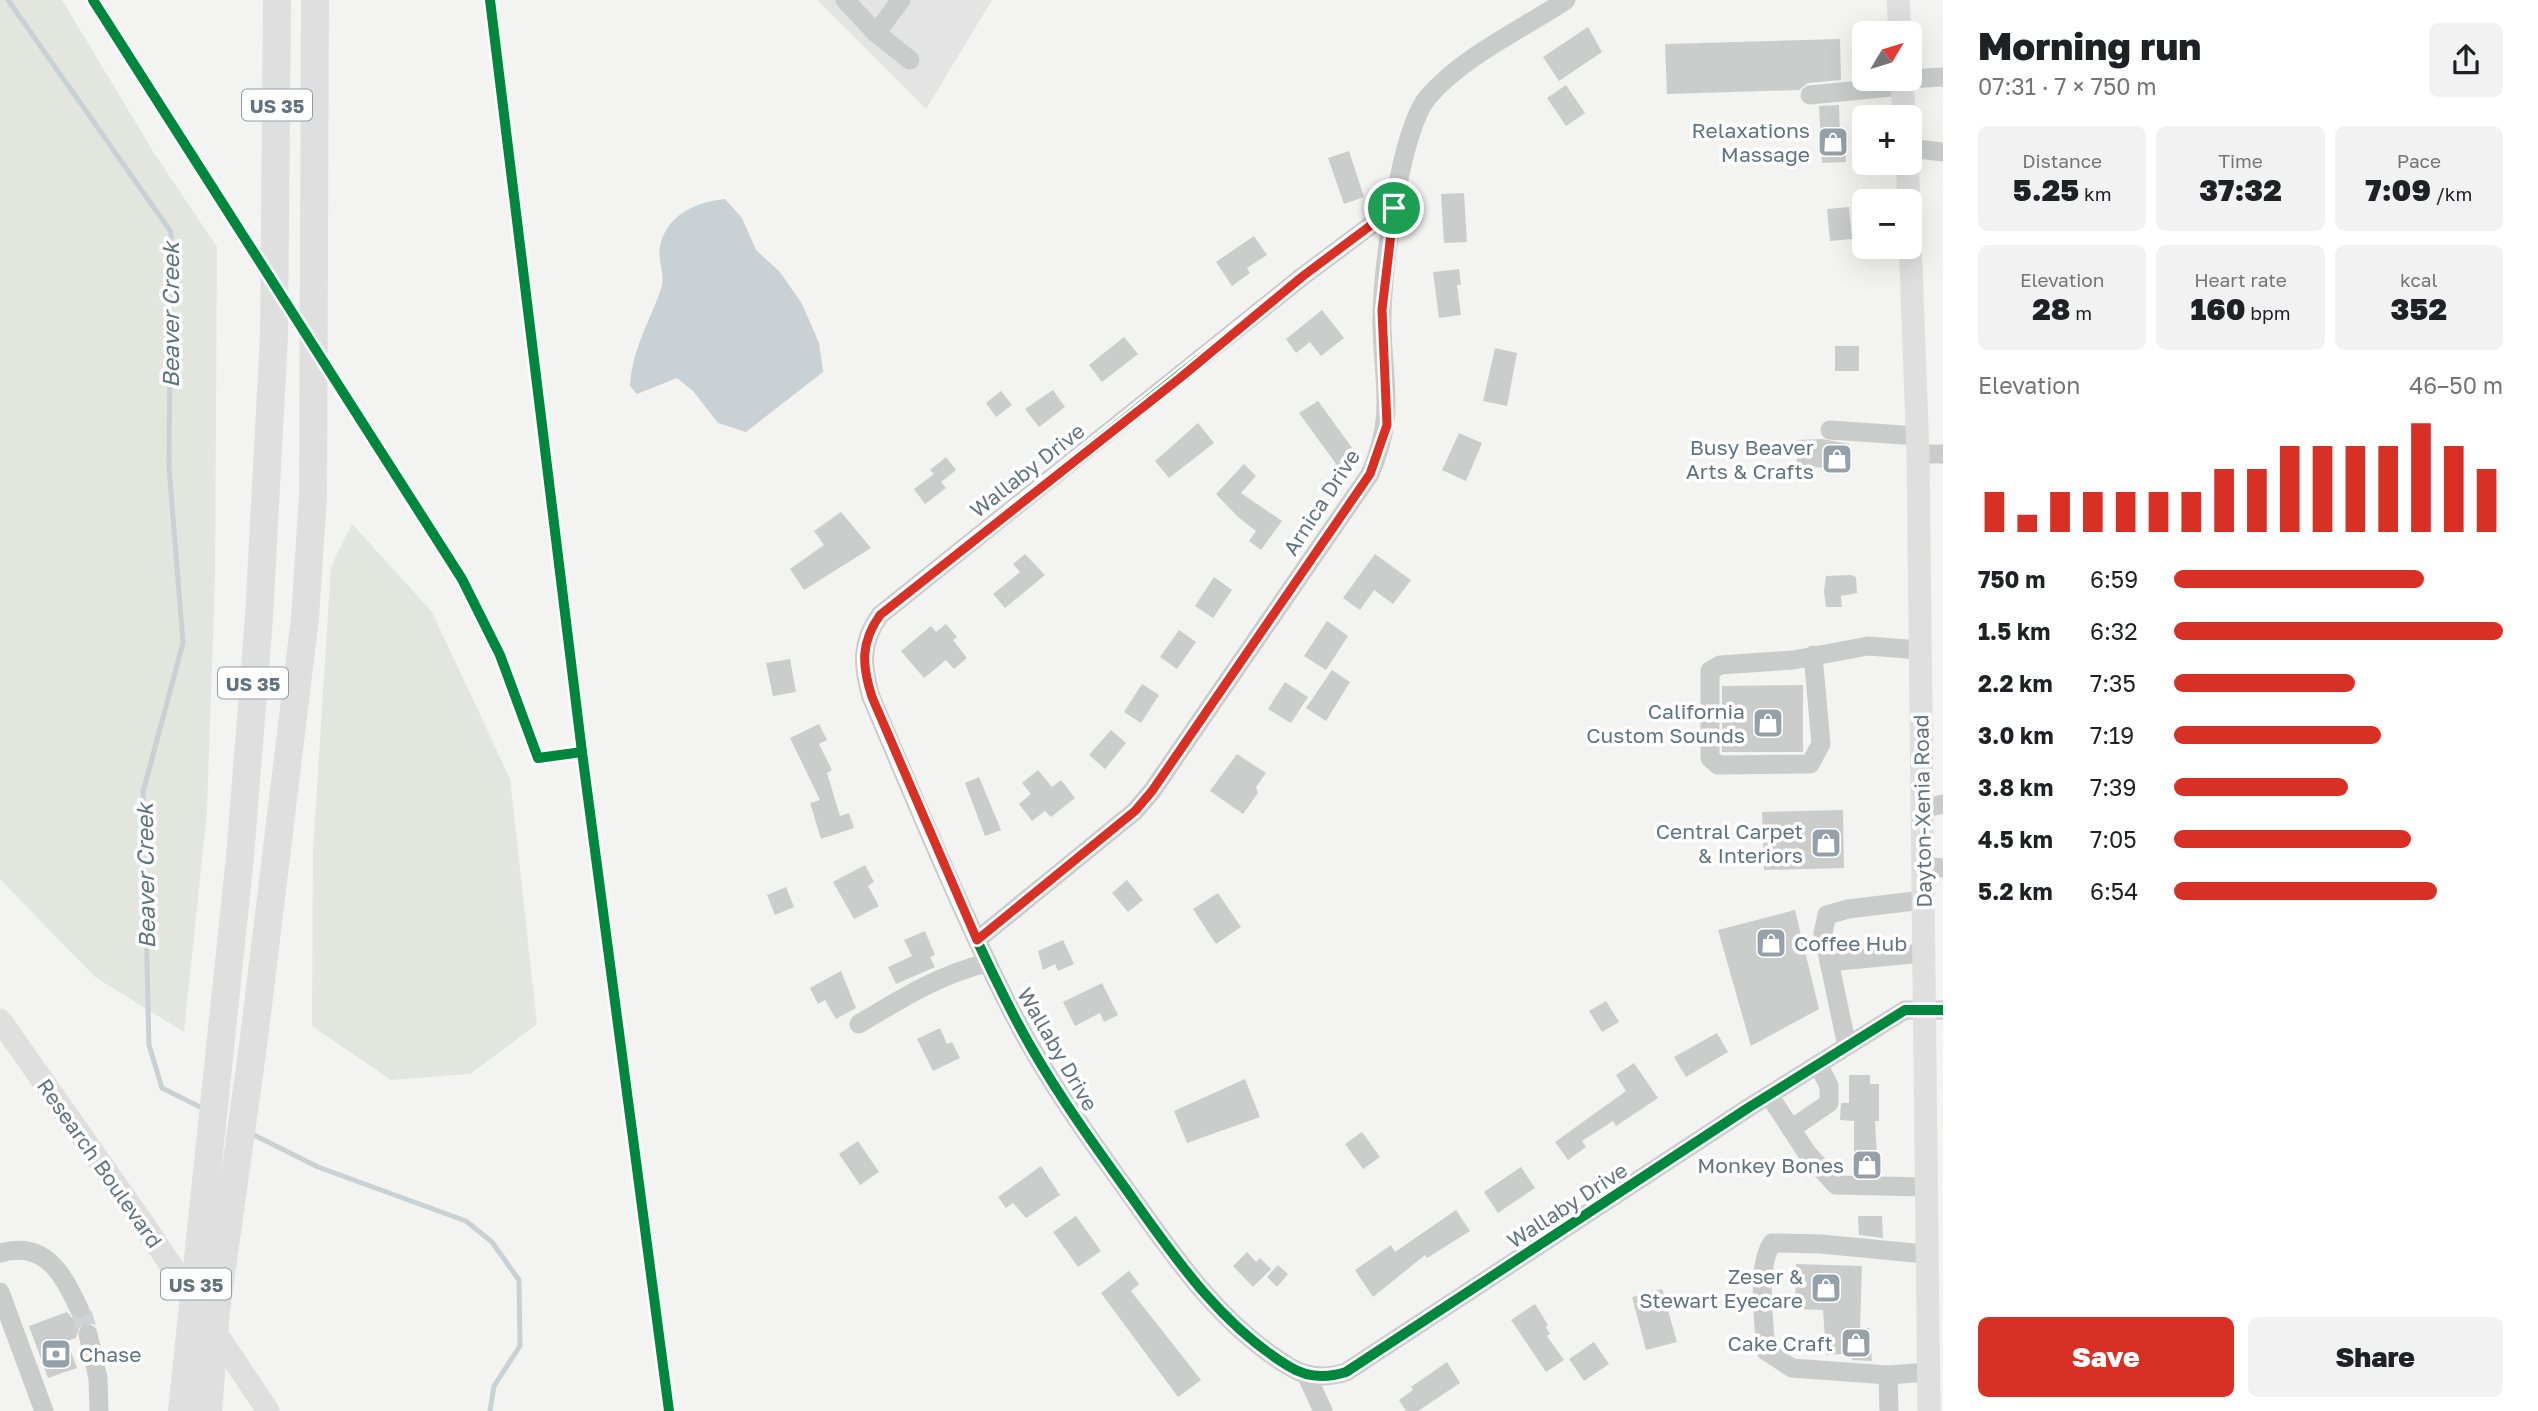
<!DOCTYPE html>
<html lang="en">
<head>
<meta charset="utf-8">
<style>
  :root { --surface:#fff; --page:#f2f2f2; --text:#202124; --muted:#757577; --accent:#d93025 }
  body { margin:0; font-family:"Golos Text",sans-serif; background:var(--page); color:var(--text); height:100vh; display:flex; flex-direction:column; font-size:26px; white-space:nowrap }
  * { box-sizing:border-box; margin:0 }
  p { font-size:23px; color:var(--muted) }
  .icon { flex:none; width:38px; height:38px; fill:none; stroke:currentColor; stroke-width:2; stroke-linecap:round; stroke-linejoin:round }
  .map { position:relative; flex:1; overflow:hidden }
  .sheet { display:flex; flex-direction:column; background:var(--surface); width:595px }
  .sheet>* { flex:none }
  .needle { width:46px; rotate:52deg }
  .tools { position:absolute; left:1852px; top:21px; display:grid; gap:14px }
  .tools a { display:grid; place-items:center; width:70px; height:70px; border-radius:10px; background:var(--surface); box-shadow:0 7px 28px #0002; font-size:35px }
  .pin { position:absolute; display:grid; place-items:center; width:60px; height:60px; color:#fff; margin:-30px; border:4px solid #fff; border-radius:50%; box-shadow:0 2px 7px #0007 }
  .round { display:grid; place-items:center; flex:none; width:74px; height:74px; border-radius:10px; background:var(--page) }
  .summary { display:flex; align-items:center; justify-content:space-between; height:119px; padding:0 35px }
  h1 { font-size:38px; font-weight:800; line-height:52px }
  .metrics { display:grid; grid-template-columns:repeat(3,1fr); gap:10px; height:119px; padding:7px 35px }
  .metrics div { display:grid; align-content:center; border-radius:10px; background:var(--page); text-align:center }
  .metrics b { font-size:30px; font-weight:800 }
  .metrics small { font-size:19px; font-weight:400 }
  .metrics p { font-size:19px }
  .chart { height:196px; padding:14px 35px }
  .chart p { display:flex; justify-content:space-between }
  .chart svg { width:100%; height:126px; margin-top:7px; stroke:var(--accent); stroke-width:6 }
  .primary-button { display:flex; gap:14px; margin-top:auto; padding:14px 35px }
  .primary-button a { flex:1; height:80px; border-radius:10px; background:var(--accent); color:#fff; font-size:28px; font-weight:800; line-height:80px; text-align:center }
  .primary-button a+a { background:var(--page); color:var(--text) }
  ul { padding:0 35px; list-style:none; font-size:23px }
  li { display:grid; grid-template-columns:112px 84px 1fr; align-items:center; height:52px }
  li i { height:18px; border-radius:9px; background:var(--accent) }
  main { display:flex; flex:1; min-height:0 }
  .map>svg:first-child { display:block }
</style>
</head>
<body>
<main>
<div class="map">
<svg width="1943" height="1411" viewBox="0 0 1943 1411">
  <rect width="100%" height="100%" fill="#f3f3f1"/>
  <polygon fill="#e3e4e3" points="817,0 992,0 926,109"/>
  <g fill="#e2e6df">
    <polygon points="0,0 62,0 154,153 217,247 215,578 207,811 184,1032 95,977 0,879"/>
    <polygon points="352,524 432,612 510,779 537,1024 470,1074 391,1080 312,1026 313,849 331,567"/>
  </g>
  <path fill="#cad1d4" d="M725,199L742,218L756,250L780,272L802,304L819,343L823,372L746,432L718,423L693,391L677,378L637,394L630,386C632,350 649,323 661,289C666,274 657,260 660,246C667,214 697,202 725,199Z"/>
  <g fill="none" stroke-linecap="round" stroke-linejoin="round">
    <g stroke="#cad1d4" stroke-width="5">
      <polyline points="8,0 171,232 169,467 183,643 143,792 149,1045 162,1088 204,1109"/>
      <polyline points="250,1133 318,1167 466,1221 492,1242 519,1280 520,1346 494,1386 490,1411"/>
    </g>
  </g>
  <g fill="#cbcdcd">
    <polygon points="1588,27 1602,52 1559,81 1543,57"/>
    <polygon points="1840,39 1841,80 1808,83 1799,90 1667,94 1665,44"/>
    <polygon points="1566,85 1585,113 1566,126 1547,98"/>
    <polygon points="1839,105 1840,136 1845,136 1846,162 1822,163 1819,106"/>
    <polygon points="1349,151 1364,197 1344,204 1328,158"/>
    <polygon points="1464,193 1467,242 1444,243 1441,194"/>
    <polygon points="1849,207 1852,239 1830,241 1827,209"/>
    <polygon points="1254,236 1267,255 1247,268 1250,273 1232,286 1216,262"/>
    <polygon points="1459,269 1461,285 1457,285 1461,315 1439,318 1433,272"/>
    <polygon points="1322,310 1344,338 1321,356 1310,342 1296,353 1286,339"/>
    <polygon points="1124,337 1138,354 1102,382 1089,365"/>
    <rect x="1835" y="346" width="24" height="25"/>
    <polygon points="1495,348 1517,353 1507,406 1483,401"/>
    <polygon points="1053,390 1065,407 1039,427 1025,409"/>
    <polygon points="1001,391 1012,405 996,417 986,403"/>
    <polygon points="1318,401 1358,456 1339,468 1299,413"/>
    <polygon points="1198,423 1214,443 1169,478 1155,461"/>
    <polygon points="1459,433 1482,443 1466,481 1442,470"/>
    <polygon points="1822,439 1849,444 1847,467 1797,468 1797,440"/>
    <polygon points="946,457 956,470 941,482 946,488 925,504 914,489 934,474 930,470"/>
    <polygon points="1244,464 1256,476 1241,493 1282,521 1261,550 1249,541 1256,531 1238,517 1216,494"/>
    <polygon points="841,512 871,548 804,590 790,569 824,545 814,531"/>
    <polygon points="1025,554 1045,575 1005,608 993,594 1020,572 1013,564"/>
    <polygon points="1375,554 1411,580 1393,604 1374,590 1360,610 1343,598"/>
    <polygon points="1851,575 1856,577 1857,593 1841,596 1842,607 1826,607 1824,591 1826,576"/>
    <polygon points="1214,577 1232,590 1213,618 1195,606"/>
    <polygon points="1327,621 1348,636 1326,670 1304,656"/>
    <polygon points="946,624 957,637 953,640 967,658 954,669 946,660 924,678 901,651 931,626 936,632"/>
    <polygon points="1179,630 1196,642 1177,669 1160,657"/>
    <polygon points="790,659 796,692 773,696 766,663"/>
    <polygon points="1332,670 1350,682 1326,721 1306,708"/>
    <polygon points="1285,682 1308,697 1291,723 1268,709"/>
    <polygon points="1142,684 1159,695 1141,723 1124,712"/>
    <polygon points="1803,685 1803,752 1722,752 1722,686"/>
    <polygon points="819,724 827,740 819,744 832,770 827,773 840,816 849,813 854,828 821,839 810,803 820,800 790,738"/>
    <polygon points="1111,730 1126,743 1105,769 1089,755"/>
    <polygon points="1237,754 1266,773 1256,787 1258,793 1243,814 1210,791"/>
    <polygon points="1038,770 1052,787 1061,780 1075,798 1051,817 1045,811 1032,821 1019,804 1031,794 1022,783"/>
    <polygon points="979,777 1001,830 985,836 965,783"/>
    <polygon points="1843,810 1844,868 1764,870 1762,812"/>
    <polygon points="865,865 874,882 868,886 879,906 854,919 833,882"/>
    <polygon points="1127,880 1143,900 1128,912 1112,893"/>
    <polygon points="786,887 794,907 775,915 767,895"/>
    <polygon points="1218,893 1241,927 1216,944 1193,909"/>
    <polygon points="1795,910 1819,1009 1751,1046 1718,930"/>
    <polygon points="925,931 935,955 930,957 935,967 896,984 888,967 912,956 904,940"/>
    <polygon points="1063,940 1074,964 1058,971 1055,964 1043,970 1038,951"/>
    <polygon points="841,971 856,1008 836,1019 825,1000 818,1004 810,988"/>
    <polygon points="1102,983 1118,1015 1104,1022 1100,1013 1075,1026 1063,1002"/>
    <polygon points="1606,1001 1619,1022 1602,1032 1589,1011"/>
    <polygon points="940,1028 947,1044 952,1042 960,1058 933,1071 917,1039"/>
    <polygon points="1717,1033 1728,1052 1686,1077 1674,1057"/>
    <polygon points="1634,1063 1658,1098 1616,1126 1613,1121 1582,1141 1586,1147 1568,1160 1555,1142 1626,1091 1616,1075"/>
    <polygon points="1849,1075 1870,1075 1870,1084 1879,1084 1879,1121 1875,1121 1878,1174 1854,1173 1854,1121 1840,1120 1841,1103 1849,1103"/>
    <polygon points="1245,1079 1260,1117 1187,1143 1174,1111"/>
    <polygon points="1362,1132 1380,1157 1363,1169 1345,1144"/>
    <polygon points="858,1141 879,1172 860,1185 839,1154"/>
    <polygon points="1041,1166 1060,1195 1026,1218 1013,1203 1006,1208 998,1197"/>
    <polygon points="1521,1167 1535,1188 1498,1213 1484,1192"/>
    <polygon points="1456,1210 1470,1231 1427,1258 1425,1255 1373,1297 1355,1270 1391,1245 1395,1252"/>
    <polygon points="1076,1216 1101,1251 1078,1267 1053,1232"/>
    <polygon points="1858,1216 1882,1216 1883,1238 1859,1235"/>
    <polygon points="1247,1252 1256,1262 1260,1258 1271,1269 1253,1287 1233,1266"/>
    <polygon points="1796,1264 1862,1266 1860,1329 1869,1328 1872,1361 1852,1360 1852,1353 1826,1355 1823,1310 1795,1309"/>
    <polygon points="1278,1265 1288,1274 1277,1287 1267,1277"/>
    <polygon points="1129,1271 1139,1284 1131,1291 1201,1380 1178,1397 1101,1293"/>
    <polygon points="1662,1289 1677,1342 1646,1350 1632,1297"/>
    <polygon points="1535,1304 1548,1325 1546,1327 1550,1334 1547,1336 1564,1360 1546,1372 1511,1320"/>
    <polygon points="91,1310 96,1325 86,1322 80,1325 76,1338 67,1341 77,1368 48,1378 29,1326 67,1312 73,1319 84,1319"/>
    <polygon points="1594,1342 1609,1364 1584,1381 1569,1359"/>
    <polygon points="1447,1362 1460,1383 1418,1411 1406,1411 1399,1400 1413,1390 1411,1387"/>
  </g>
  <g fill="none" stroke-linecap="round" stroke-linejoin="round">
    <polyline stroke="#cfd3d5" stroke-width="19" stroke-dasharray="19 10" stroke-linecap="butt" points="79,1308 88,1334"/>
    <g stroke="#cacccc" stroke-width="19">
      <polyline points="845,0 876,33 910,60"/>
      <polyline points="876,33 901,0"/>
      <polyline points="1909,79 1943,77"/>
      <polyline points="1810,95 1902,86"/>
      <polyline points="1909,148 1943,152"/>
      <path d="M1394,208L1303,276L880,615C860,643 862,666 871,697C917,804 961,913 1014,1016C1045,1076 1084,1131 1123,1185C1171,1252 1218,1324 1290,1367C1308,1378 1327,1378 1346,1372L1748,1108L1905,1010H1943"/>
      <polyline points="1830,430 1918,436"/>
      <polyline points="1918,454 1943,454"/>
      <polyline points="1813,655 1821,744 1810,764 1718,765 1710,758 1710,671 1720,665 1793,660 1868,646 1920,650"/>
      <polyline points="1922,809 1943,804"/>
      <polyline points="1923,866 1943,868"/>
      <path d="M977,940L1135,811L1152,791L1370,474C1395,417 1384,388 1382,329C1380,283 1399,131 1428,97C1463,56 1521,30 1566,0"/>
      <polyline points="1829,962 1923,953"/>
      <path d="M859,1024C900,999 942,973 988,963"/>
      <polyline points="1847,1046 1823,933 1827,915 1848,909 1923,900"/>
      <polyline points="1769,1095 1807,1153 1836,1185 1925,1187"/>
      <polyline points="1791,1129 1829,1103 1829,1086 1818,1064"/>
      <path d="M0,1253C45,1240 62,1273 79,1308"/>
      <path d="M1925,1254L1821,1244L1772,1243C1756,1267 1764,1321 1766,1351L1792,1368L1888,1375L1928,1372"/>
      <polyline points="0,1292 44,1411"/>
      <polyline points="88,1334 98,1378 99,1411"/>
      <polyline points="1306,1374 1323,1411"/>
      <polyline points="1888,1375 1889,1411"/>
    </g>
    <g stroke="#dfdfe0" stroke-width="23">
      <polyline points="1898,0 1900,33"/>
      <polyline points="1902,79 1904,117"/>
      <polyline points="1907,163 1909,201"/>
      <polyline points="1909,211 1918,454 1929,1411"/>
      <polyline points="0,1020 140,1219 268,1411"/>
    </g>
    <g stroke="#dfdfe0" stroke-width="28">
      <polyline points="182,1411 240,857 259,617 274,336 277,0"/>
      <polyline points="208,1411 216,1310 253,1046 305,618 313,495 315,0"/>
    </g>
    <g stroke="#fff" stroke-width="15">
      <g id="cycleway">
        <polyline points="93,0 462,579 500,655 538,758 582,752"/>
        <polyline points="490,0 582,752 669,1411"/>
        <path d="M1394,208L1303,276L880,615C860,643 862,666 871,697C917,804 961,913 1014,1016C1045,1076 1084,1131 1123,1185C1171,1252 1218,1324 1290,1367C1308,1378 1327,1378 1346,1372L1748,1108L1905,1010H1943"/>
      </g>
    </g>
    <use href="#cycleway" stroke="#00873e" stroke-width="10"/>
  </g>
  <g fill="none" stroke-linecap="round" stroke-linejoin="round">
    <g stroke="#fff" stroke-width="14">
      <path id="route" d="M1394,208L1382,310L1387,425L1370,474L1152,791L1135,811L977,940L872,697C862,666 860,643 880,615L1180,378L1303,276Z"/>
    </g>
    <use href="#route" stroke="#d93025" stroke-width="9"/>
  </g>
  <defs>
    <g id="shop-square" transform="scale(1.575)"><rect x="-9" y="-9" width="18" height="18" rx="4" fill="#95a0a8" stroke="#fff"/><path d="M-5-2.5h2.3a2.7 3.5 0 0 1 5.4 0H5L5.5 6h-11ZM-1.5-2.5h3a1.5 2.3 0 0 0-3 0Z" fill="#fff"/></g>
    <g id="bank-square" transform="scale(1.575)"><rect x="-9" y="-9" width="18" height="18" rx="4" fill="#95a0a8" stroke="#fff"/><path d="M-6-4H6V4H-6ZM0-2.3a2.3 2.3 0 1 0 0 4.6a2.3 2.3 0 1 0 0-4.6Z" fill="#fff"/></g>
  </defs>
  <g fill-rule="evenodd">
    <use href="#shop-square" x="1833" y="142"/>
    <use href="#shop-square" x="1837" y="459"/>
    <use href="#shop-square" x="1768" y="723"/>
    <use href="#shop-square" x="1826" y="843"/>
    <use href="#shop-square" x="1771" y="943"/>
    <use href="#shop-square" x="1867" y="1165"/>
    <use href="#shop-square" x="1826" y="1288"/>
    <use href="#shop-square" x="1856" y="1343"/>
    <use href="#bank-square" x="56" y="1354"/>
  </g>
  <g text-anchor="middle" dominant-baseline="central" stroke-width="7" stroke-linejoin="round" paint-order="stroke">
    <g fill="#fff" stroke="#929da6" stroke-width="2">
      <rect x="242" y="89.5" width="70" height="31" rx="5"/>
      <rect x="218" y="667.5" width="70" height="31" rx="5"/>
      <rect x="161" y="1268.5" width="70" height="31" rx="5"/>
    </g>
    <g font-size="19" font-weight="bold" fill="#637380">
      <text x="277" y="105">US 35</text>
      <text x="253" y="683">US 35</text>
      <text x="196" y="1284">US 35</text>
    </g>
    <g font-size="21" fill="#637380" stroke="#fff" text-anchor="end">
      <text x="1810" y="130">Relaxations<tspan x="1810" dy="24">Massage</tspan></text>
      <text x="1814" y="447">Busy Beaver<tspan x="1814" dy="24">Arts &amp; Crafts</tspan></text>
      <text x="1745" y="711">California<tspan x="1745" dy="24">Custom Sounds</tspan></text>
      <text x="1803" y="831">Central Carpet<tspan x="1803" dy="24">&amp; Interiors</tspan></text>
      <text x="1794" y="943" text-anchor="start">Coffee Hub</text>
      <text x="1844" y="1165">Monkey Bones</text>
      <text x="1803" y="1276">Zeser &amp;<tspan x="1803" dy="24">Stewart Eyecare</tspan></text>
      <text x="1833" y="1343">Cake Craft</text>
      <text x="79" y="1354" text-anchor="start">Chase</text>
    </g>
    <g font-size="21" fill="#637380" stroke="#fff">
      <text transform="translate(1027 470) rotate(-38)">Wallaby Drive</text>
      <text transform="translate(1321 502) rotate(-57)">Arnica Drive</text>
      <text transform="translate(1922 811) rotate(-91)">Dayton-Xenia Road</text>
      <text transform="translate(1058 1049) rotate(60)">Wallaby Drive</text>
      <text transform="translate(100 1163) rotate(55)">Research Boulevard</text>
      <text transform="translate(1567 1205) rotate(-33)">Wallaby Drive</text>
    </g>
    <g font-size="23" font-style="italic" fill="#5f757e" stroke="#fff">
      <text transform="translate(170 315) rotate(-90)">Beaver Creek</text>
      <text transform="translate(145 876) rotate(-91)">Beaver Creek</text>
    </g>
  </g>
</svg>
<div class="tools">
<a><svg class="needle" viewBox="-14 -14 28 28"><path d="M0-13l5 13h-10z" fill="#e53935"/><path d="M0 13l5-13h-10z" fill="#757577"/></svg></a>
<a>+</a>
<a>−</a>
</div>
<div class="pin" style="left:1394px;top:208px;background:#1e9e55"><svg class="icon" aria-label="arrive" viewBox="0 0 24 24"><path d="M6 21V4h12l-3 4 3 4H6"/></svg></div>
</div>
<section class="sheet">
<div class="summary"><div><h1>Morning run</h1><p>07:31 · 7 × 750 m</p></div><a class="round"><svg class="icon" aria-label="share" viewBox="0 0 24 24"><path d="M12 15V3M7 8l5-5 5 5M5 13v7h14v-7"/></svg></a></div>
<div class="metrics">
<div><p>Distance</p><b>5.25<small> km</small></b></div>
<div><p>Time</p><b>37:32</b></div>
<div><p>Pace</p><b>7:09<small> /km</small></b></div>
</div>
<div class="metrics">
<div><p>Elevation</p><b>28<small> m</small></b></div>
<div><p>Heart rate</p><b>160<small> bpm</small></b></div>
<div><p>kcal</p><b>352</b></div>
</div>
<div class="chart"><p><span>Elevation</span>46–50 m</p>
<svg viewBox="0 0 160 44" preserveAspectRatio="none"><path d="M5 44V30M15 44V38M25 44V30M35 44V30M45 44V30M55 44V30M65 44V30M75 44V22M85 44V22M95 44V14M105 44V14M115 44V14M125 44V14M135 44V6M145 44V14M155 44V22"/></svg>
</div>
<ul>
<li><b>750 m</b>6:59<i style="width:76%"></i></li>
<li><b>1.5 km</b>6:32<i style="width:100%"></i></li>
<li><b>2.2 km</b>7:35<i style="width:55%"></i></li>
<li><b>3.0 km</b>7:19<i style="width:63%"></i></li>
<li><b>3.8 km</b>7:39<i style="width:53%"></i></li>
<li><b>4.5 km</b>7:05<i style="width:72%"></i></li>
<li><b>5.2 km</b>6:54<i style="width:80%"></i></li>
</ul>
<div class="primary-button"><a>Save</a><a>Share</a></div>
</section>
</main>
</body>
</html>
